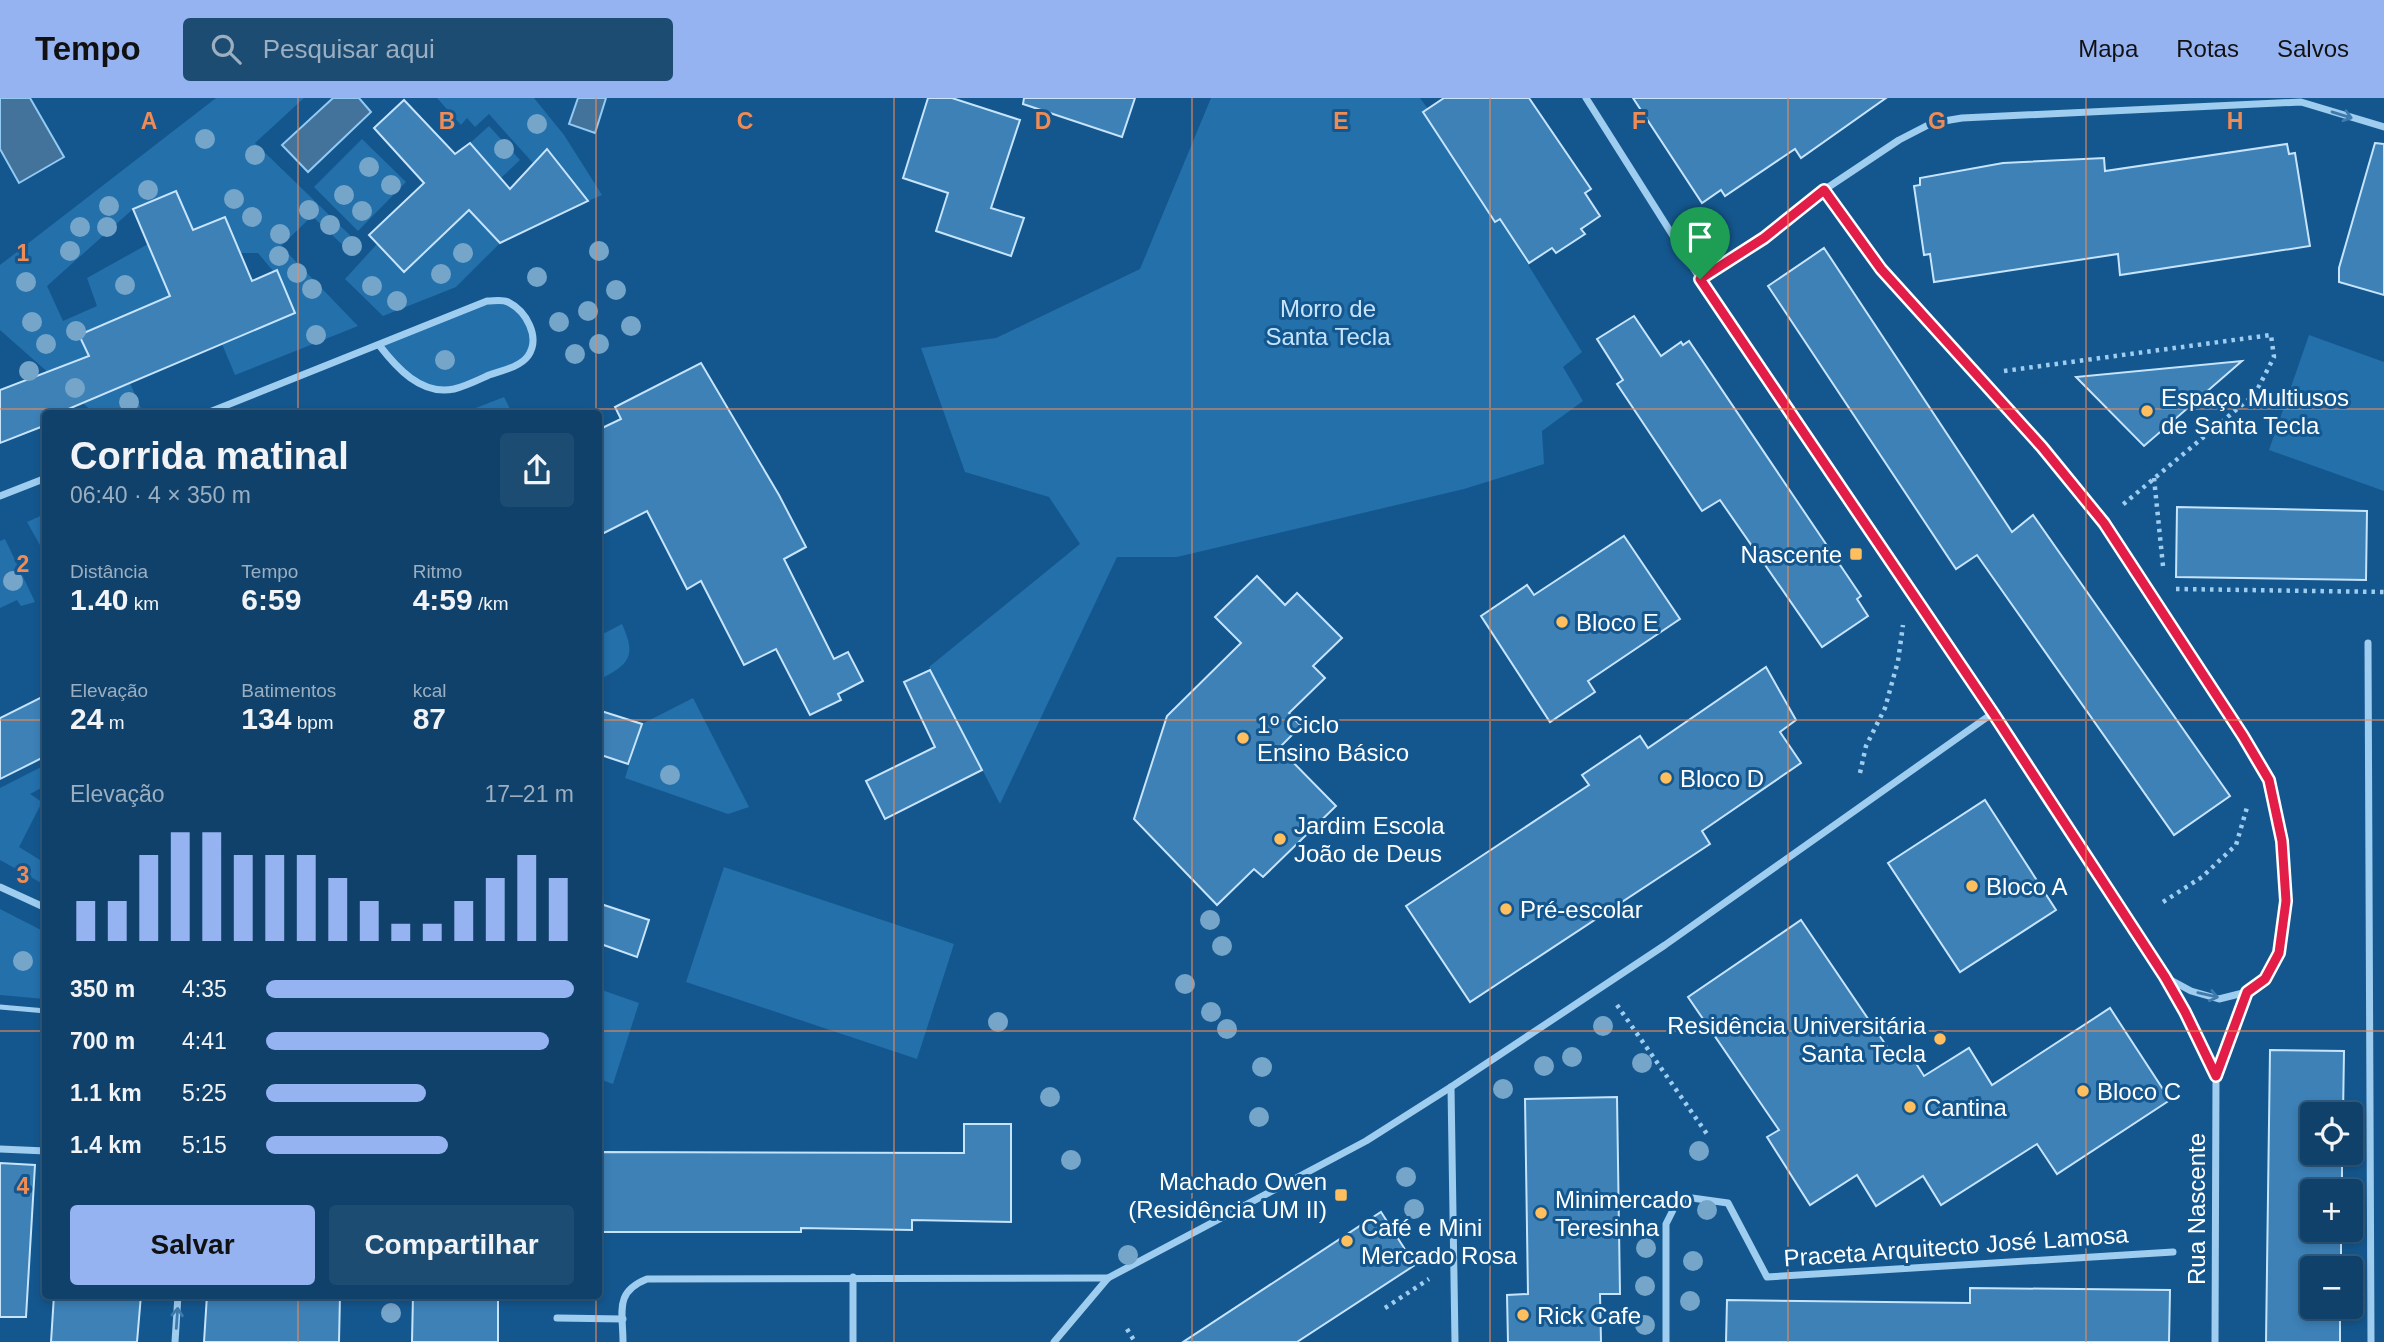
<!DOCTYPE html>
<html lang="pt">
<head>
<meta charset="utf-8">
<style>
  :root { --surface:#0f416a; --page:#1d4c72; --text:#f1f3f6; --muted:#9bafc1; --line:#2f5a7e; --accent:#95b2f1 }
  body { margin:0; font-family:Helvetica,sans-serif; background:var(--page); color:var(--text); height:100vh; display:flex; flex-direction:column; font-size:26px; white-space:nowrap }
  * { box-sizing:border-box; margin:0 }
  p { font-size:23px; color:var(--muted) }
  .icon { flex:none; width:38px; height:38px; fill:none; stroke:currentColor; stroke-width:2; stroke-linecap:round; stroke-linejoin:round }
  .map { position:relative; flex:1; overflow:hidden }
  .drawer { position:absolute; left:42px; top:312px; width:560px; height:889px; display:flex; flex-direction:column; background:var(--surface); border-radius:7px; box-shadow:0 4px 10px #0003,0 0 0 2px var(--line) }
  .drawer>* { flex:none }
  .fabs { position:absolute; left:2300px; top:1004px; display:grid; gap:14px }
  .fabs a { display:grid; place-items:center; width:63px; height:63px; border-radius:7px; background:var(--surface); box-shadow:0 4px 10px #0003,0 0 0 2px var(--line); font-size:35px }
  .pin { position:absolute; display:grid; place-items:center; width:60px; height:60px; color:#fff; margin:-72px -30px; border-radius:50% 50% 50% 0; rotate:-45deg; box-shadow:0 0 7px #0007 }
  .pin .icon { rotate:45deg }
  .round { display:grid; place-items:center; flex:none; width:74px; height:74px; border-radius:7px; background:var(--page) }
  .overview { display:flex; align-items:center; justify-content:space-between; height:119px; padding:0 28px }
  h1 { font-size:38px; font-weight:800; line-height:52px }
  .stats { display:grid; grid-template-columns:repeat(3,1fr); gap:10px; height:119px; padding:7px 28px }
  .stats div { display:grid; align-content:center }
  .stats b { font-size:30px; font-weight:800 }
  .stats small { font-size:19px; font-weight:400 }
  .stats p { font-size:19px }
  .chart { height:196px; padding:14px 28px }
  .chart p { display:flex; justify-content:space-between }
  .chart svg { width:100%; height:126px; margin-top:7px; stroke:var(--accent); stroke-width:6 }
  .cta { display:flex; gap:14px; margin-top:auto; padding:14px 28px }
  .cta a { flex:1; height:80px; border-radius:7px; background:var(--accent); color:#111; font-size:28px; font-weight:800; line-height:80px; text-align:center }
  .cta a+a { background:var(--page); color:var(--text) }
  ul { padding:0 28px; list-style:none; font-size:23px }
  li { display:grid; grid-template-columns:112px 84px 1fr; align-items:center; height:52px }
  li i { height:18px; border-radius:9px; background:var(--accent) }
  header { display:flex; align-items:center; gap:42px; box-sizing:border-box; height:98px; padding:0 35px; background:var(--accent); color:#111 }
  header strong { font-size:33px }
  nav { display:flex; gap:38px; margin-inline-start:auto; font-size:24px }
  .search { width:490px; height:63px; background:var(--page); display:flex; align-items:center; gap:18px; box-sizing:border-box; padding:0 24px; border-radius:7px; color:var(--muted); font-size:26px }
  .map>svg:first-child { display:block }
</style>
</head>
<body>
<header>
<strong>Tempo</strong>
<div class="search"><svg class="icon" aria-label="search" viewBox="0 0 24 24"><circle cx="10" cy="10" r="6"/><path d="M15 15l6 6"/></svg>Pesquisar aqui</div>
<nav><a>Mapa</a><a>Rotas</a><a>Salvos</a></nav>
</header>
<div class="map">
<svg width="2384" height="1244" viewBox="0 0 2384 1244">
  <rect width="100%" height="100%" fill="#14578e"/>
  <g fill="#2370ab">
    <polygon points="216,0 304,0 255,45 359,146 351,155 312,118 281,148 358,228 235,277 222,246 295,214 277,172 273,173 258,155 240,155 225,119 193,132 175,93 133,111 47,188 63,223 97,208 87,180 148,146 170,198 79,237 104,295 130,285 142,313 94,315 0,232 0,167"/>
    <polygon points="437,0 534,0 564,37 602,97 588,103 548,51 533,65 489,16 475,29 467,20 461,27"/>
    <polygon points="1211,0 1420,0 1428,11 1423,15 1495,123 1500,121 1582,254 1563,269 1583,303 1542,333 1544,366 1464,391 1177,459 1117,459 1000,706 929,569 1080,446 1049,399 965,374 921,250 996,240 1140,171"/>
    <polygon points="489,28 520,62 501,80 470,45"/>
    <polygon points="362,41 406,84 358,133 314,89"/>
    <polygon points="469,112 500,145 456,189 383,218 345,181 377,146 404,173"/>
    <polygon points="505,202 524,214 533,236 529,257 518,266 452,292 433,291 414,282 379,247 487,203"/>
    <polygon points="2309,237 2384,264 2384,393 2269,352"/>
    <polygon points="504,299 512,315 463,315"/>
    <polygon points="45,416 45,456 27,424"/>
    <polygon points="5,441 35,504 21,508 17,502 0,510 0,443"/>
    <path d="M622,526C637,559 629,566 599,582V538Z"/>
    <polygon points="693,600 749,709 728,716 625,680 642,626"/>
    <polygon points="45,667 45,688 30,696 42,704 19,749 45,765 45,787 0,762 0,690"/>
    <polygon points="724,769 954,846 917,961 686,884"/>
    <polygon points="0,811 45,834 45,901 0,897"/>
    <polygon points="599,891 639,905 613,986 599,981"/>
  </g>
  <g fill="#43729b" stroke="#91caf3" stroke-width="2">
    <polygon points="0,0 30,0 64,59 19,85 0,51"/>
    <polygon points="333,0 359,0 371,14 308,74 282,47"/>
    <polygon points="578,0 606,0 595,35 569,26"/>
  </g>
  <g fill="#3d81b7" stroke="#c6e4fc" stroke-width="2">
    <polygon points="928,0 952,0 1020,22 991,110 1024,120 1011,158 936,133 948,95 903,80"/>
    <polygon points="1024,0 1135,0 1122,39 1023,6"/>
    <polygon points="1444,0 1529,0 1591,91 1585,95 1600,118 1581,131 1585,136 1556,155 1552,150 1529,165 1500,121 1495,124 1423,14"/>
    <polygon points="1633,0 1886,0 1801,60 1795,51 1725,98 1721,92 1702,105"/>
    <polygon points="404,2 455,56 470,45 510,91 547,51 588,103 500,145 469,112 404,174 369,137 424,85 374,30"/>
    <polygon points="2375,45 2384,46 2384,197 2339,184 2339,170"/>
    <polygon points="2287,46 2289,56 2295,55 2310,148 2120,177 2118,156 1934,184 1930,156 1924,157 1914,88 1920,87 1920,80 2003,65 2104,60 2105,73"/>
    <polygon points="176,93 193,132 225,119 252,183 277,172 295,215 59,315 46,315 46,327 0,345 0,292 89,258 79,237 170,198 133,111"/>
    <polygon points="1824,150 2012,434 2033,417 2230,698 2174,737 1977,457 1956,471 1768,188"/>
    <polygon points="1634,218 1661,258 1681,244 1683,247 1689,243 1861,498 1857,501 1868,518 1822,549 1720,402 1702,413 1617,286 1623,282 1597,241"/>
    <polygon points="2242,263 2144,348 2076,279"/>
    <polygon points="701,265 779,397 806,449 784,461 834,561 848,554 863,583 838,596 841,602 810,617 776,551 744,567 701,483 687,491 647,413 598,438 598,332 621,321 615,309"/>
    <polygon points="2177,409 2367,413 2366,482 2176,479"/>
    <polygon points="1624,438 1680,521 1588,583 1595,594 1550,624 1481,518 1527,487 1534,497"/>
    <polygon points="1257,478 1285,507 1297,495 1342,540 1313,568 1325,580 1289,615 1301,628 1279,650 1336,708 1263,779 1254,771 1217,807 1134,721 1167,618 1241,545 1215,519"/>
    <polygon points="1766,569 1796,622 1780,634 1801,665 1702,733 1710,746 1470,904 1406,808 1589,687 1582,677 1640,638 1648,650"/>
    <polygon points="930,572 982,672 885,721 866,683 935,649 904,584"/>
    <polygon points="46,597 46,658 0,681 0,620"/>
    <polygon points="598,612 642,626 628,666 598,656"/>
    <polygon points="1985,702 2056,812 1960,874 1888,765"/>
    <polygon points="598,805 649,822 637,859 598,845"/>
    <polygon points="1801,822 1894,959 1907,951 1924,978 1969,950 1992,987 2110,910 2170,1002 2057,1076 2037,1046 1941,1107 1923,1078 1876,1108 1857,1077 1810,1107 1767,1039 1779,1032 1688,899"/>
    <polygon points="2270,952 2344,953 2343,1017 2312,1017 2312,1055 2342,1055 2342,1094 2312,1094 2312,1132 2341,1132 2341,1171 2312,1171 2312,1209 2340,1209 2340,1244 2266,1244"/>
    <polygon points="1617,999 1620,1196 1600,1196 1601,1244 1508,1244 1507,1197 1528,1196 1525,1001"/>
    <polygon points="964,1026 1011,1026 1011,1124 912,1122 912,1132 801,1130 801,1134 598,1134 598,1054 964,1055"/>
    <polygon points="0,1065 35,1067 26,1219 0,1219"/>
    <polygon points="1381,1114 1415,1167 1297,1244 1183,1244"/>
    <polygon points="1970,1190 2170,1192 2169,1244 1726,1244 1727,1202 1970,1205"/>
    <polygon points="54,1197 141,1197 137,1244 51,1244"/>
    <polygon points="207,1197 340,1197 339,1244 204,1244"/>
    <polygon points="413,1197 498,1197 498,1244 412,1244"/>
  </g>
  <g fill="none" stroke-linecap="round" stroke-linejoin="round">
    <g stroke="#9fcdf0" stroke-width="4.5" stroke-dasharray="3.5 5" stroke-linecap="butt">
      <polyline points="2004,273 2271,237 2274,259 2255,296 2120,409"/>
      <polyline points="2154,380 2163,468"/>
      <polyline points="2176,491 2384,494"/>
      <polyline points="1860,675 1866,648 1885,610 1898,563 1903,527"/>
      <polyline points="2163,804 2202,779 2236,747 2248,706"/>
      <polyline points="1617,907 1707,1036"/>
      <polyline points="1385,1210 1429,1181"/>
      <polyline points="1127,1231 1135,1244"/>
    </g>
    <polyline stroke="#9fcdf0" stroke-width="5" points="0,909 46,913"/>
    <g stroke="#9fcdf0" stroke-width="7">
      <polyline points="1586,0 1728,225 1993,615 2165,879 2191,893 2219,901 2247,894 2265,881 2279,855 2286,803 2282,743 2269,682 2243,638 2104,425 2042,349 1881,171 1824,92"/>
      <polyline points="1700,181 1764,140 1824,92 1899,42 1932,25 1962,20 2301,4 2384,29"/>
      <path d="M207,315L487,203C494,203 502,201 508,204C526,213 541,239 528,258C520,269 501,273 489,277C478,282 466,288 454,291C421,298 396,269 379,247"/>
      <polyline points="0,398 46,380"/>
      <polyline points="2368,545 2371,1244"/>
      <polyline points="0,789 46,810"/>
      <polyline points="2166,879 2185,914 2215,977"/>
      <polyline points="1451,989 1455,1244"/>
      <polyline points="0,1051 46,1053"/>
      <polyline points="853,1179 853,1244"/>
      <polyline points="557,1220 623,1221"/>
      <polyline points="175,1244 178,1197"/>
      <path d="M623,1244C623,1214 614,1194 647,1181L1108,1180"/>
      <polyline points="1054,1244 1108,1180 1366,1043 1451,989 1665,847 1993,615"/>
      <polyline points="1666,1244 1666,1126 1675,1108 1692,1100 1728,1105 1767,1179 2173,1154"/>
      <polyline points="2215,1244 2216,978 2247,894"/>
    </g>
  </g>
  <g fill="#76a5ca">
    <circle cx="537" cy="26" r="10"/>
    <circle cx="205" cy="41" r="10"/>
    <circle cx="504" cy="51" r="10"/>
    <circle cx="255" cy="57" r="10"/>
    <circle cx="369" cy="69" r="10"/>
    <circle cx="391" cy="87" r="10"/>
    <circle cx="148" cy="92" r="10"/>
    <circle cx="344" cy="97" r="10"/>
    <circle cx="234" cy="101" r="10"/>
    <circle cx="109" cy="108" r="10"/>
    <circle cx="309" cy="112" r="10"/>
    <circle cx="362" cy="113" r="10"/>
    <circle cx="252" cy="119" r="10"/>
    <circle cx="330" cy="127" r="10"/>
    <circle cx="80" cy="129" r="10"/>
    <circle cx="107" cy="129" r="10"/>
    <circle cx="280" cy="136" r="10"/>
    <circle cx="352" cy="148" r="10"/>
    <circle cx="70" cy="153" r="10"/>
    <circle cx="599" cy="153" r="10"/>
    <circle cx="463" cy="155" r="10"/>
    <circle cx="279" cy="158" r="10"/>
    <circle cx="297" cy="175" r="10"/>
    <circle cx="441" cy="176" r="10"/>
    <circle cx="537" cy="179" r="10"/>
    <circle cx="26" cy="184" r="10"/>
    <circle cx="125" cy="187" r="10"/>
    <circle cx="372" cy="188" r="10"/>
    <circle cx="312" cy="191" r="10"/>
    <circle cx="616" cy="192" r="10"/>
    <circle cx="397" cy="203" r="10"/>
    <circle cx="588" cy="213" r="10"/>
    <circle cx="32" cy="224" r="10"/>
    <circle cx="559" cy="224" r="10"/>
    <circle cx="631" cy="228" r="10"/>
    <circle cx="76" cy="233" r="10"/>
    <circle cx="316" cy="237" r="10"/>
    <circle cx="46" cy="246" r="10"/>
    <circle cx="599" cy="246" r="10"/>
    <circle cx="575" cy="256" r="10"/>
    <circle cx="445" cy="262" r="10"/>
    <circle cx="29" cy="273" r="10"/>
    <circle cx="75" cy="290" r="10"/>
    <circle cx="129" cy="304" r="10"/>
    <circle cx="13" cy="483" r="10"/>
    <circle cx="670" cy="677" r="10"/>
    <circle cx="1210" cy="822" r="10"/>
    <circle cx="1222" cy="848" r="10"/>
    <circle cx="23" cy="863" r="10"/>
    <circle cx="1185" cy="886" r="10"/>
    <circle cx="1211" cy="914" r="10"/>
    <circle cx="998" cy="924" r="10"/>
    <circle cx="1603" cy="928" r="10"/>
    <circle cx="1227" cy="931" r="10"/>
    <circle cx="1572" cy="959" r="10"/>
    <circle cx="1642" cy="965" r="10"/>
    <circle cx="1544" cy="968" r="10"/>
    <circle cx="1262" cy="969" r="10"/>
    <circle cx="1503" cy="991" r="10"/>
    <circle cx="1050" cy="999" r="10"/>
    <circle cx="1259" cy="1019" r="10"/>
    <circle cx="1699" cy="1053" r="10"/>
    <circle cx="1071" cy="1062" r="10"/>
    <circle cx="1406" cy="1079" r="10"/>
    <circle cx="1414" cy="1111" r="10"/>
    <circle cx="1707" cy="1112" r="10"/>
    <circle cx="1646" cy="1150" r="10"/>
    <circle cx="1128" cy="1157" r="10"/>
    <circle cx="1693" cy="1163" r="10"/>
    <circle cx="1645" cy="1188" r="10"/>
    <circle cx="1690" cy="1203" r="10"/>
    <circle cx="391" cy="1215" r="10"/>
    <circle cx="1645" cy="1227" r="10"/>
  </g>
  <defs><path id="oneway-shaft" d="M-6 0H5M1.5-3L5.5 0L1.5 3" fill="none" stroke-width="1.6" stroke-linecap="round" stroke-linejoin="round" transform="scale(1.75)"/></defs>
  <g stroke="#3e7aab">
    <use href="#oneway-shaft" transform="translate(2342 17) rotate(17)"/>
    <use href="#oneway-shaft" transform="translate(2208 897) rotate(13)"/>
    <use href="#oneway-shaft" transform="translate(177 1220) rotate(-86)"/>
  </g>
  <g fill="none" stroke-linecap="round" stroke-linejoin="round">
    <g stroke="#fff" stroke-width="14">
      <polygon id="route" points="1824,92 1881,171 2042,349 2104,425 2243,638 2269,682 2282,743 2286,803 2279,855 2265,881 2247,894 2216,978 2185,914 2165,879 1993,615 1700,181 1764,140"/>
    </g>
    <use href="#route" stroke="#e11d48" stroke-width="9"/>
  </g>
  <path fill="none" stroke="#ef8b55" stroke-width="2" stroke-opacity="0.55" d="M298,0V315M596,0V315M894,0V1244M1192,0V1244M1490,0V1244M1788,0V1244M2086,0V1244M0,311H2384M0,622H46M598,622H2384M0,933H46M598,933H2384M298,1197V1244M596,1197V1244"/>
  <g fill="#ffbf5e" stroke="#14578e" stroke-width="2.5">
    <circle cx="2147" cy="313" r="7"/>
    <rect x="1849" y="449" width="14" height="14" rx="3.5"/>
    <circle cx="1562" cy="524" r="7"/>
    <circle cx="1243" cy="640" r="7"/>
    <circle cx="1666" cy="680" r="7"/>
    <circle cx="1280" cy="741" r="7"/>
    <circle cx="1972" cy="788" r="7"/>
    <circle cx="1506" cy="811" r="7"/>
    <circle cx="1940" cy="941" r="7"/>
    <circle cx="2083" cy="993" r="7"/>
    <circle cx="1910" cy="1009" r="7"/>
    <rect x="1334" y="1090" width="14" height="14" rx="3.5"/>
    <circle cx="1541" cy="1115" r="7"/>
    <circle cx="1347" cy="1143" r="7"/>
    <circle cx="1523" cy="1217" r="7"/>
  </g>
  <g text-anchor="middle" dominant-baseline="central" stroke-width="6" stroke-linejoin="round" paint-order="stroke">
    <g font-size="24" fill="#c6e4fc" stroke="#14578e">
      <text x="1328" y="210">Morro de<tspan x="1328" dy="28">Santa Tecla</tspan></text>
    </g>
    <g font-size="24" fill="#fff" stroke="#14578e" text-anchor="start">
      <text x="2161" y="299">Espaço Multiusos<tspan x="2161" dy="28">de Santa Tecla</tspan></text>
      <text x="1842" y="456" text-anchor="end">Nascente</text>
      <text x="1576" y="524">Bloco E</text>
      <text x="1257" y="626">1º Ciclo<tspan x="1257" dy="28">Ensino Básico</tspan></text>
      <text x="1680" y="680">Bloco D</text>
      <text x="1294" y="727">Jardim Escola<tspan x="1294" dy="28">João de Deus</tspan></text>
      <text x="1986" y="788">Bloco A</text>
      <text x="1520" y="811">Pré-escolar</text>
      <text x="1926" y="927" text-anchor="end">Residência Universitária<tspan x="1926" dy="28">Santa Tecla</tspan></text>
      <text x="2097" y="993">Bloco C</text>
      <text x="1924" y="1009">Cantina</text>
      <text x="1327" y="1083" text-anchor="end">Machado Owen<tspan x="1327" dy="28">(Residência UM II)</tspan></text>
      <text x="1555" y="1101">Minimercado<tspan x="1555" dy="28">Teresinha</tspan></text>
      <text x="1361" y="1129">Café e Mini<tspan x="1361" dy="28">Mercado Rosa</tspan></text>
      <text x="1537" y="1217">Rick Cafe</text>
    </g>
    <g font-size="24" fill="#fff" stroke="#14578e">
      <text transform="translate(2196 1111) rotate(-90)">Rua Nascente</text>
      <text transform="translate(1956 1148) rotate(-4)">Praceta Arquitecto José Lamosa</text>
    </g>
  </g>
  <g font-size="23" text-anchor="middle" font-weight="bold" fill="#ef8b55" stroke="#14578e" stroke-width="6" stroke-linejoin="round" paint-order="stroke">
    <text x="149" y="31">A</text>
    <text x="447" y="31">B</text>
    <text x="745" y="31">C</text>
    <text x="1043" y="31">D</text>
    <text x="1341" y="31">E</text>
    <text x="1639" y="31">F</text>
    <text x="1937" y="31">G</text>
    <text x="2235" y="31">H</text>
    <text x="23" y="163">1</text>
    <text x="23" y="474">2</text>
    <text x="23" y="785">3</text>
    <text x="23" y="1096">4</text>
  </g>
</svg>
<div class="fabs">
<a><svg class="icon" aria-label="locate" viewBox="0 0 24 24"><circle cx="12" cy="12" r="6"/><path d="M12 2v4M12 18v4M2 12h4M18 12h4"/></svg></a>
<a>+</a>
<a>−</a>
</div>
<div class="pin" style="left:1700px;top:181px;background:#1e9e55"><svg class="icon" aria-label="arrive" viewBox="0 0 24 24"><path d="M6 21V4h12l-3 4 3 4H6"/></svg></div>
<section class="drawer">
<div class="overview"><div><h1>Corrida matinal</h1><p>06:40 · 4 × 350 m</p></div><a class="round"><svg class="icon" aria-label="share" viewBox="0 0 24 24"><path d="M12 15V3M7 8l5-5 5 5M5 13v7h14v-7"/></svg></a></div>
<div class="stats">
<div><p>Distância</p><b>1.40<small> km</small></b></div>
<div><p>Tempo</p><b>6:59</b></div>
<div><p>Ritmo</p><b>4:59<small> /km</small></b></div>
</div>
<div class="stats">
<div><p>Elevação</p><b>24<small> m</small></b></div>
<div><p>Batimentos</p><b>134<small> bpm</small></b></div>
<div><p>kcal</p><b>87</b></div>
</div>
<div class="chart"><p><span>Elevação</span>17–21 m</p>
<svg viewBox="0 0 160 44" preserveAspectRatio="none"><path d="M5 44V30M15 44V30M25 44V14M35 44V6M45 44V6M55 44V14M65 44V14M75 44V14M85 44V22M95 44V30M105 44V38M115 44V38M125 44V30M135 44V22M145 44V14M155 44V22"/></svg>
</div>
<ul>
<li><b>350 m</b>4:35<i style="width:100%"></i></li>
<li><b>700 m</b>4:41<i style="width:92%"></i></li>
<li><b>1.1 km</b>5:25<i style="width:52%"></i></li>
<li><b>1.4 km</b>5:15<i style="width:59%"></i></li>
</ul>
<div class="cta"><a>Salvar</a><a>Compartilhar</a></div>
</section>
</div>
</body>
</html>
